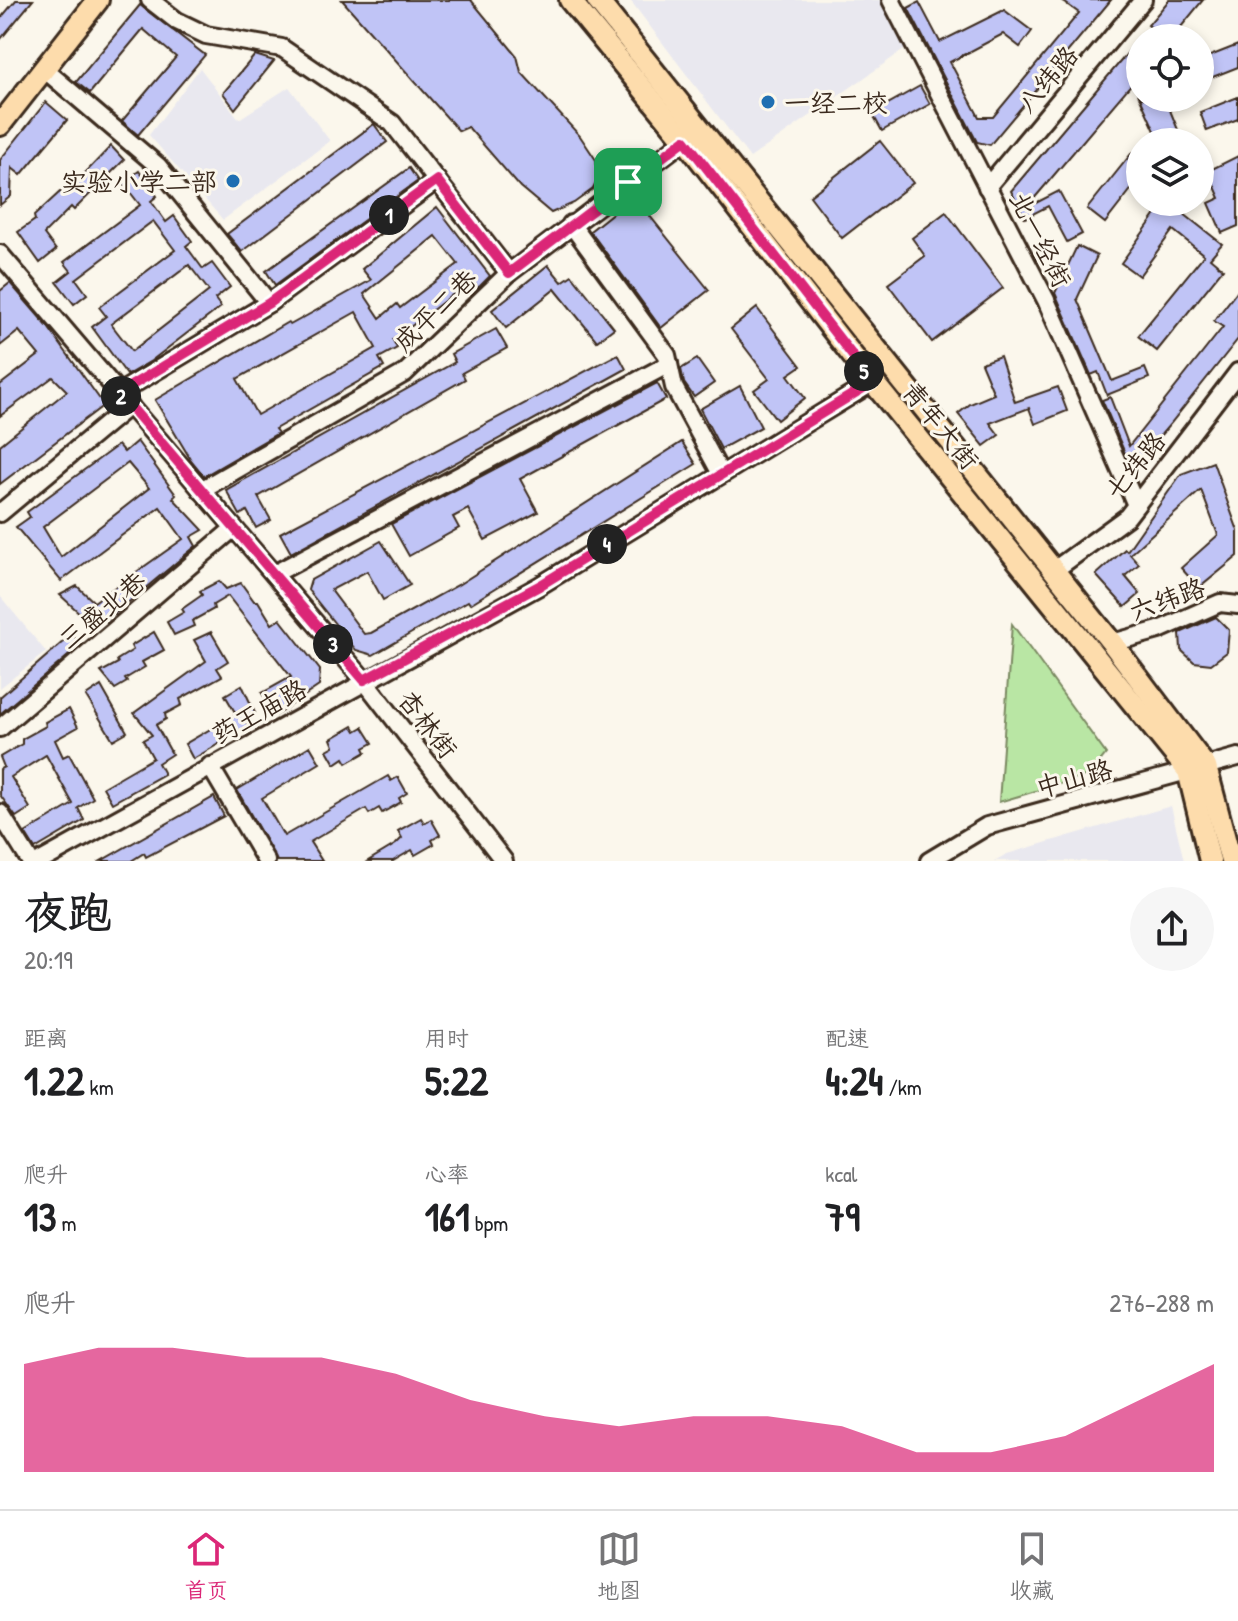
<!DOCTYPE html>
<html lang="zh">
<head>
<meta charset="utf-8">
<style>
  :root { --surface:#fff; --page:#f6f6f6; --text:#202124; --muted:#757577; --line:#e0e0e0; --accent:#db2777 }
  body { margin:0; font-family:"Patrick Hand","LXGW WenKai TC",sans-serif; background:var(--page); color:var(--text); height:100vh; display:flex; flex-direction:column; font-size:30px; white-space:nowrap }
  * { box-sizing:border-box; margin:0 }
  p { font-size:26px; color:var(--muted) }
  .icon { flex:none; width:44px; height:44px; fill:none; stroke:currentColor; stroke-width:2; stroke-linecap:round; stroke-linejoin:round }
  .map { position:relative; height:861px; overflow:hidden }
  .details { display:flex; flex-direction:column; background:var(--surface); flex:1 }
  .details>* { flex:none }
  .tools { position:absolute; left:1126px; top:24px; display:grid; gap:16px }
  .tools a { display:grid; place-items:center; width:88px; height:88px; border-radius:50%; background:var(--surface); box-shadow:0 4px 12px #0003; font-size:40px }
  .pin { position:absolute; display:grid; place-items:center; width:68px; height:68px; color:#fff; margin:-34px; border-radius:16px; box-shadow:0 4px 12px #0006 }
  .km { position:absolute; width:40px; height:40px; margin:-20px; border-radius:50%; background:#222; color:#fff; font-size:22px; line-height:40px; text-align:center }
  .round { display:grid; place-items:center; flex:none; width:84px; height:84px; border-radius:42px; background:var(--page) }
  .headline { display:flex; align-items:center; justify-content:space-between; height:136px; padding:0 24px }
  h1 { font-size:44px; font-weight:700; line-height:60px }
  .metrics { display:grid; grid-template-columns:repeat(3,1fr); gap:12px; height:136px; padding:8px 24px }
  .metrics div { display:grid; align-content:center }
  .metrics b { font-size:40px; font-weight:700 }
  .metrics small { font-size:22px; font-weight:400 }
  .metrics p { font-size:22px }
  .chart { height:224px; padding:16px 24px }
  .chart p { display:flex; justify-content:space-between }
  .chart svg { width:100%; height:144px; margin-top:8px; fill:var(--accent); opacity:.7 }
  .menu { display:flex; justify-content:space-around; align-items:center; height:112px; border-top:2px solid var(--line); background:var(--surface); font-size:22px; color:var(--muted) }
  .menu a { display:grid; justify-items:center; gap:4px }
  .menu .active { color:var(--accent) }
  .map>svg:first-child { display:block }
</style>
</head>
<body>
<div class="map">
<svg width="1238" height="861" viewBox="0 0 1238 861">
  <rect width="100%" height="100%" fill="#fbf7ec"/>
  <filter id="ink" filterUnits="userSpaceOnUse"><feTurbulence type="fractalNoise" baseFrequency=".0125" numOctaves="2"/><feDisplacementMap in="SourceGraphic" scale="16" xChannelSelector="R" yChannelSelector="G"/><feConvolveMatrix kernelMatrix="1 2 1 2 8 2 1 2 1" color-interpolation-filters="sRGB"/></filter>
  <g filter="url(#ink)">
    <g fill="#e9e8ef">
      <polygon points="630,0 885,0 908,47 750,158"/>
      <polygon points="200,68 239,119 289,87 330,141 223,220 149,135"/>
      <polygon points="0,596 46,652 0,688"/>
      <polygon points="1171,806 1184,861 994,861 1007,854"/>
    </g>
    <polygon fill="#b9e6a4" stroke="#7a8861" stroke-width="2" points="1012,624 1106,754 1089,775 999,802"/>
    <g fill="#c0c4f6" stroke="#3b2a1e" stroke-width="2" fill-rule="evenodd">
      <polygon points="16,0 33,0 0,40 0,19"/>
      <polygon points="342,0 471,0 517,56 521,72 580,136 596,160 598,179 593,189 574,203 551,213 520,187 468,127 459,131"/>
      <polygon points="1061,0 1111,0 990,145 977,142 908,8 919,2 940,42 1004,10 1032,31 1020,47 1003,34 950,62 979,117 993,117 1079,13"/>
      <polygon points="1169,0 1203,0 1172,38 1164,38 1148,25"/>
      <polygon points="140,5 205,55 138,135 122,121 176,57 143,29 90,93 76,82"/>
      <polygon points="1238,45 1238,67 1200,82 1200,60"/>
      <polygon points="1131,49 1140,56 1140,98 1133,82 1026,208 1059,191 1082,234 1067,242 1048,206 1025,218 1011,191"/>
      <polygon points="255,55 274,61 235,109 223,93"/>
      <polygon points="920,86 930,104 882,131 872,113"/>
      <polygon points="1238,97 1238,119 1207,131 1200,112"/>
      <polygon points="1140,98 1165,98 1183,142 1160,142"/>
      <polygon points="46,102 67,120 21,175 12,168 11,196 0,205 0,160"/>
      <polygon points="374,124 387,142 242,252 227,234"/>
      <polygon points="880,141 913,183 842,238 810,196"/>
      <polygon points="111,146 124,160 74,210 71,207 44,234 56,250 40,263 18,232 35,220 34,216 60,192 65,194"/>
      <polygon points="1140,149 1140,178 1105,223 1087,209 1131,154"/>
      <polygon points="1238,156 1238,226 1222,233 1209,203 1220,198 1208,171"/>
      <polygon points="409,168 418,181 275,285 266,271"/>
      <path d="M139,171L157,196L151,201L166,222L174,216L192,241L186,246L203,269L212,263L230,287L215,299L221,307L151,361L127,375L92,327L106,316L99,307L175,250L153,221L76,279L87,294L74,304L57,282L71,271L64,262L140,205L123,183ZM189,265L209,291L132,351L111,324Z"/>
      <polygon points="634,196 709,290 661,328 590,231"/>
      <polygon points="1165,202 1172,202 1186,212 1184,214 1222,244 1210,258 1223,269 1157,351 1138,336 1204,255 1173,230 1139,276 1121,263"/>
      <path d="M437,207L490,276L478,288L472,280L393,340L397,348L379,358L384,367L275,429L278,433L204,476L191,460L155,400L288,322L290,325L371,280L362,269ZM436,236L458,264L400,308L397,304L380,318L364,294ZM356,312L376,348L257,415L237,379Z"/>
      <polygon points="946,212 1003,288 932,342 888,284 925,256 912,238"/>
      <polygon points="1077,246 1097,256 1077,299 1112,381 1145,368 1149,378 1107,395 1098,372 1091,375 1055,293"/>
      <polygon points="548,265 562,282 572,275 614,328 597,341 555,289 506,328 492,310"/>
      <polygon points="10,283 48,327 104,405 0,484 0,445 67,391 53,377 0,416 0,385 39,355 19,331 0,346 0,291"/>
      <polygon points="1238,290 1238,339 1171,423 1135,465 1130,465 1102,400 1110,397 1129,446 1223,327 1214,321"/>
      <polygon points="757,308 801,366 788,375 805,398 777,420 754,390 769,379 731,329"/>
      <polygon points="496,329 507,348 462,373 465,379 258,497 271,520 256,528 247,511 240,515 226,490 455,362 451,354"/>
      <polygon points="618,354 626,369 291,553 280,533"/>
      <polygon points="1000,356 1015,402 1058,387 1067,411 1035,424 1029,408 990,423 999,435 984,446 958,414 970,404 994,394 981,363"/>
      <polygon points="697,359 714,383 694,397 684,383 681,369"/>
      <polygon points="657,383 666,399 520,479 538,512 485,540 468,509 453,517 459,528 409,556 391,524"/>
      <polygon points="740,386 761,427 721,449 700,409"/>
      <path d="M137,441L176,495L173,498L203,530L191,537L196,546L106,621L97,614L84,617L60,595L77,586L94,602L183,539L160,507L61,581L16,527L30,517L27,512L118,445L124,452ZM128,463L149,488L61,557L43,527Z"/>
      <polygon points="682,442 696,464 470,604 468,601 373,655 356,650 308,590 311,580 381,541 410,585 383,600 367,571 331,590 364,634 371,633 458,585"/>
      <polygon points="1213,462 1238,531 1238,556 1199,588 1181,568 1218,535 1201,490 1130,554 1139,564 1125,576 1140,594 1125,607 1096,575 1125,549 1127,551 1181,474"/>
      <polygon points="219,581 226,589 241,583 254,601 258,601 272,624 280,619 320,670 319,686 276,715 262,693 291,677 228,596 213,605 214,609 192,621 194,626 174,635 167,622 184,612 182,609 202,595 200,591"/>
      <polygon points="1216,617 1229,630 1227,652 1211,664 1194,662 1181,650 1180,633"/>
      <polygon points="154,632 164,650 142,662 145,667 125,679 127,682 115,689 101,672 118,663 117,660 133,650 131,646"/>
      <polygon points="211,632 228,661 217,668 222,676 180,699 182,705 165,714 166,719 156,725 172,754 158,763 164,774 112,803 103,787 153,758 143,740 152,735 134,713 206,661 194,640"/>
      <polygon points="72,634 81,645 0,714 0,697"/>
      <polygon points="242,685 255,713 244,719 249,726 193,759 185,744 236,714 225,695"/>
      <polygon points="101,686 127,732 113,740 86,696"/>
      <polygon points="69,709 78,727 55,740 63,757 69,754 93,798 78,808 84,820 35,849 25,833 73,804 46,755 11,777 30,808 16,817 0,795 0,769 4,767 0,757 22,744 22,739 46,726 45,722"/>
      <polygon points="353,726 356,731 363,727 373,743 364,748 366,752 347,763 344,758 335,764 327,750 334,746 331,739"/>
      <polygon points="310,746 320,763 262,798 284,836 388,776 391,781 398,777 407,793 399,798 401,802 382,813 379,808 369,814 366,809 310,842 322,861 277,861 237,790"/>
      <polygon points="214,797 224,816 146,857 144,853 131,861 101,861"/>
      <polygon points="421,818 424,823 431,819 440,835 432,840 434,844 415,855 412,850 393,861 368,861 396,844 402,838 398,831"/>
    </g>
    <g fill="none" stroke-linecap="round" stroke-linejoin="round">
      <g stroke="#3b2a1e" stroke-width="22">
        <g id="minor">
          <polyline points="150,0 177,21 206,35 282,48 392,123 509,273"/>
          <polyline points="891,0 1046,300 1136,505"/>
          <polyline points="44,69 158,166 269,303"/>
          <polyline points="987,187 1143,0"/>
          <polyline points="571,224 667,355 674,387 721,474"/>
          <polyline points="0,254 364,680 504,861"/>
          <polyline points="119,393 269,303 437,180"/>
          <polyline points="201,490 405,373 509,273 685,140"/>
          <polyline points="0,513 130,405"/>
          <polyline points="1053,571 1127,517 1238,372"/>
          <polyline points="274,574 669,364"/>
          <polyline points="1112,643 1159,630 1220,603 1238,605"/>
          <polyline points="0,728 234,528"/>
          <polyline points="210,766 266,861"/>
          <polyline points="0,813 30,861"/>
          <polyline points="41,861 539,586 873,382"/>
          <polyline points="929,861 987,826 1238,757"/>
        </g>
      </g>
      <g stroke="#3b2a1e" stroke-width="26">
        <g id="major">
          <polyline points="570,0 685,140 873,382 1188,771 1210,861"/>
          <polyline points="597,0 1112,643 1206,767 1231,861"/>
          <polyline points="0,125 98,0"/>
        </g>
      </g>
      <use href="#minor" stroke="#fbf7ec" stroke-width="16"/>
      <use href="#major" stroke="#fddcac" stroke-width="20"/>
    </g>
  </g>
  <g fill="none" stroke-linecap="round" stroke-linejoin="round" filter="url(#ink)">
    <g stroke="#fff" stroke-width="16">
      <polygon id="route" points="685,140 873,382 539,586 364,680 119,393 269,303 437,180 509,273"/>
    </g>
    <use href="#route" stroke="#db2777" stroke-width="10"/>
  </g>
  <g fill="#1f6fb2" stroke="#fbf7ec" stroke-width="3">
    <circle cx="768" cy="102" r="8"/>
    <circle cx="233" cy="181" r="8"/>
  </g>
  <g text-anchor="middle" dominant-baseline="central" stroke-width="6" stroke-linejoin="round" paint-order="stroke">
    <g font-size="26" fill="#3b2a1e" stroke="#fbf7ec">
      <text transform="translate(1047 79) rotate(-50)">八纬路</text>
      <text transform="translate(1041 239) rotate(63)">北一经街</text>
      <text transform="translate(435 310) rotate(-44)">成平二巷</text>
      <text transform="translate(941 425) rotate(51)">青年大街</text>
      <text transform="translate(1135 465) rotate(-51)">七纬路</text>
      <text transform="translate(1167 599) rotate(-20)">六纬路</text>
      <text transform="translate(102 610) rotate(-40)">三盛北巷</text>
      <text transform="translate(259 711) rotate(-29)">药王庙路</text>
      <text transform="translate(428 724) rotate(52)">杏林街</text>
      <text transform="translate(1074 778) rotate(-15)">中山路</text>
    </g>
    <g font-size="26" fill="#3b2a1e" stroke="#fbf7ec" text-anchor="start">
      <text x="784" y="102">一经二校</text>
      <text x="217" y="181" text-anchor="end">实验小学二部</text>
    </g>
  </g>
</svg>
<div class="tools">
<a><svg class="icon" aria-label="locate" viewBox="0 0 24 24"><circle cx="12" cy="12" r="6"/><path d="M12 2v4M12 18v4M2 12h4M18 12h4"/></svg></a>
<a><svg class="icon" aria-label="layers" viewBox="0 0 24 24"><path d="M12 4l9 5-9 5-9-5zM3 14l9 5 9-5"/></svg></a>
</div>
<div class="pin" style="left:628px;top:182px;background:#1e9e55"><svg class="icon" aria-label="arrive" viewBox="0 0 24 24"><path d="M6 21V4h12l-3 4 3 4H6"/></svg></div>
<b class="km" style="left:389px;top:215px">1</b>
<b class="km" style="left:121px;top:396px">2</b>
<b class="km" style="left:333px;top:644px">3</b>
<b class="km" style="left:607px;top:544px">4</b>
<b class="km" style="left:864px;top:371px">5</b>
</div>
<section class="details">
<div class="headline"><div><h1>夜跑</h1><p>20:19</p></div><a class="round"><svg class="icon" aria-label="share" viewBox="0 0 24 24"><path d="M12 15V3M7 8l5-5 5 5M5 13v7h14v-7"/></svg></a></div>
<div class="metrics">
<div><p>距离</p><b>1.22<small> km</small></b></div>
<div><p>用时</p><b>5:22</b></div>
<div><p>配速</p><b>4:24<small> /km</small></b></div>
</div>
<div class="metrics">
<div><p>爬升</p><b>13<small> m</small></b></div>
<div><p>心率</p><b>161<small> bpm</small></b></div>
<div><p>kcal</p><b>79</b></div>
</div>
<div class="chart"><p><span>爬升</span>276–288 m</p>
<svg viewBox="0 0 160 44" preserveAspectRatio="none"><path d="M0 44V11L10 6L20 6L30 9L40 9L50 14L60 22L70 27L80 30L90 27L100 27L110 30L120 38L130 38L140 33L150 22L160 11V44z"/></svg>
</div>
</section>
<nav class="menu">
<a class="active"><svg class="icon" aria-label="home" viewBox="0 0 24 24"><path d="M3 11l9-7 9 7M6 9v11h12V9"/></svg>首页</a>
<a><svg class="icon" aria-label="map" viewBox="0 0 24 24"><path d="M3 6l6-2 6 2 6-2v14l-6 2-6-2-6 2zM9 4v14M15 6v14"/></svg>地图</a>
<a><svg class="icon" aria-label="saved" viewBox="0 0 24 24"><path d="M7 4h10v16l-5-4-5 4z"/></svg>收藏</a>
</nav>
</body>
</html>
